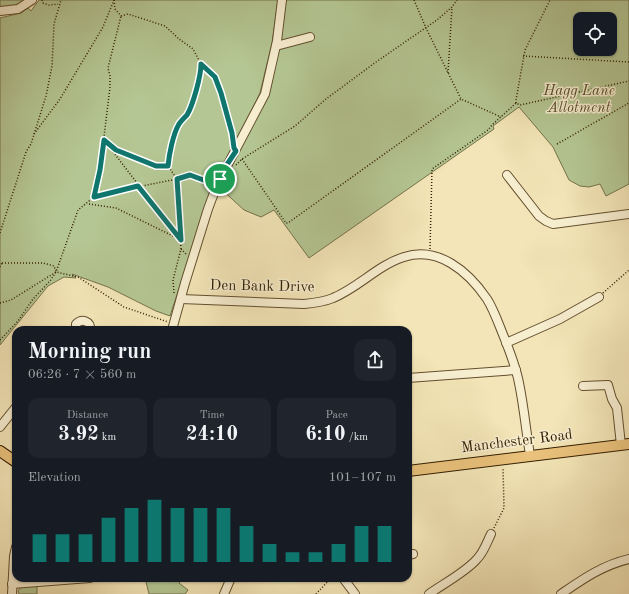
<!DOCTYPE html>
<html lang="en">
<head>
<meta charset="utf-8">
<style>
  :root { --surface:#171b24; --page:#20242c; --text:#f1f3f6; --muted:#9ea1a6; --accent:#0f766e }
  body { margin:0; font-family:"Old Standard TT",serif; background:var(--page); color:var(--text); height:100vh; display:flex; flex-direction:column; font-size:15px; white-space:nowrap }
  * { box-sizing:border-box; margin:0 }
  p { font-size:13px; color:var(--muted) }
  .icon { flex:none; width:22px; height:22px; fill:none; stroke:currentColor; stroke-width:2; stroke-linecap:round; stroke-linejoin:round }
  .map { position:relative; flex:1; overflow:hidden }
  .side { position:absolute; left:12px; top:326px; width:400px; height:256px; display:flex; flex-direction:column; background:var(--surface); border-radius:12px; box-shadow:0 1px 3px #0004 }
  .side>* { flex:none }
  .buttons { position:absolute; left:573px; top:12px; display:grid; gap:8px }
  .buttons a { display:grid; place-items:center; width:44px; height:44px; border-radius:8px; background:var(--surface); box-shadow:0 1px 3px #0004; font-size:20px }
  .pin { position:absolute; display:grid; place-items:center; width:34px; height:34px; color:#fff; margin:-17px; border:2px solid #fff; border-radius:50%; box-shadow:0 1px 4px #0007 }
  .round { display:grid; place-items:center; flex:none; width:42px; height:42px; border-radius:12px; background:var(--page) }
  .overview { display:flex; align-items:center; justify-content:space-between; height:68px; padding:0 16px }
  h1 { font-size:22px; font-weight:700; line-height:30px }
  .stats { display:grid; grid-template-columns:repeat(3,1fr); gap:6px; height:68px; padding:4px 16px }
  .stats div { display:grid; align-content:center; border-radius:10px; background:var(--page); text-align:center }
  .stats b { font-size:20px; font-weight:700 }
  .stats small { font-size:11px; font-weight:400 }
  .stats p { font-size:11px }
  .chart { height:112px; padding:8px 16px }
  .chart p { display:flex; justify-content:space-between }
  .chart svg { width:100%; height:72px; margin-top:4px; stroke:var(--accent); stroke-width:6 }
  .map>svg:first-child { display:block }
</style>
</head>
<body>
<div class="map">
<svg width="629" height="594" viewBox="0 0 629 594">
  <rect width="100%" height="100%" fill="#f3e5b7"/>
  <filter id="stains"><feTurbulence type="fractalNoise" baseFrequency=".005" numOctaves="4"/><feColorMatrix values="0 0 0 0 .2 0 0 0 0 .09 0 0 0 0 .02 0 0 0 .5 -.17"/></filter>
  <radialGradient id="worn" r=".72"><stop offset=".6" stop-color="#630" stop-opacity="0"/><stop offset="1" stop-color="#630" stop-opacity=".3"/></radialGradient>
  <g fill="#b4c693" stroke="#74724a" fill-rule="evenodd">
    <polygon points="0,0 27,0 18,7 0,9"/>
    <polygon points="39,0 278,0 272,43 260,93 233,149 214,182 170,316 156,311 108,287 72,274 76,278 64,277 48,286 0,345 0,18 21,13 28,8 31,11"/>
    <path d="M285,0H629V184L606,196L600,184L589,187L580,186L569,180L553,147L519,107L493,126L494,129L309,258L274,210L261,217L244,210L219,187L271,87ZM580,19H610V49H580Z"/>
    <polygon points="145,578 183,578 179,583 188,590 185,594 149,594"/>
    <polygon points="37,586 37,594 19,594 18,591 21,587"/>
  </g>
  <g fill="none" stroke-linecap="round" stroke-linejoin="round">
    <g stroke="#634f2e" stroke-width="10">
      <g id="minor">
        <polyline points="0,11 18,9 32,0"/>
        <polyline points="276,46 310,37"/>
        <polyline points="507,175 539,216 546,221 553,224 629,214"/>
        <path d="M181,299L304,304C314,303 324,302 333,298C358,288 378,265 404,257C438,246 468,271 487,299C494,310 499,325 504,337C510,352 516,367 519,383C524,407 526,431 530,455"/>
        <path d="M76,330V324C82,318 91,321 90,330"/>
        <polyline points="172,330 185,283 208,209 217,185 265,94 277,41 282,0"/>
        <polyline points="506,343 560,319 599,297"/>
        <polyline points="408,378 516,370"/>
        <polyline points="583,386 608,385 612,399 617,408 621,445"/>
        <polyline points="0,427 16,407"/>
        <polyline points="408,555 413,554"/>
        <polyline points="343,578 355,594"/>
        <polyline points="12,584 90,578"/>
        <polyline points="12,594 14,556 16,547"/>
        <polyline points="224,594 231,578"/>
        <path d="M429,594C443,584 466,572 477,559C484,552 487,542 491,534"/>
        <path d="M561,594C583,579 603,565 629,559"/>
      </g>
    </g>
    <g stroke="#331d00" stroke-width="12">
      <g id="major">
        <polyline points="0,451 16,462"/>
        <polyline points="408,471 629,444"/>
      </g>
    </g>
    <g stroke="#331d00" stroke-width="1.5" stroke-dasharray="1 2" stroke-linecap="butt">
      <polyline points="42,0 43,3 49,5 58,4"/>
      <polyline points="114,0 115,9 121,16"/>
      <polyline points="414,0 426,28 461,99 501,117"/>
      <polyline points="121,16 128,14 165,26 179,39 193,49 201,64 215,77 221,93 233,139"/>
      <polyline points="523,56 629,62"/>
      <polyline points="448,73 452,7"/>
      <polyline points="516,103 516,100 525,50 550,0"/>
      <polyline points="34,134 60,99 103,27 114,0"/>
      <polyline points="104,140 180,239"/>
      <path d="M107,143C122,155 148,166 167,166"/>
      <polyline points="557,144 629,103"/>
      <polyline points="242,159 286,223 288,223 461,99"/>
      <polyline points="236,165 242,159 295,126 326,99 376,62 437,20 452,7 457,0"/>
      <polyline points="95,197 122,190 177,179 190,175 210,182"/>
      <polyline points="89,204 116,208 179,239"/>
      <polyline points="0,233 26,152 31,144 46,96 52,66 54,24 61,0"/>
      <polyline points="181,249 187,255"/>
      <polyline points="430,249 432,169 488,130 492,125 516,103 520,105 629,81"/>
      <polyline points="2,263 43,263 54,266 56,272"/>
      <polyline points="0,267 2,263"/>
      <path d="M174,293L173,280L181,249L177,179L168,166C169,155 173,134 179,124C181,121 184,118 187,115C193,105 201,76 201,64"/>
      <polyline points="603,293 629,270"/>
      <polyline points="0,303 11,300 56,272 78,277 124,307 168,322"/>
      <polyline points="0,340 18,321 33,299 50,281 56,272 78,210 94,197 100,170 110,87 110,76 108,68 121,16"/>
      <polyline points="494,528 504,508 503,468"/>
      <polyline points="316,594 331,578"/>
    </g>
    <use href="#minor" stroke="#f7eed0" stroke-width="8"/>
    <use href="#major" stroke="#eac27c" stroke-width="10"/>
  </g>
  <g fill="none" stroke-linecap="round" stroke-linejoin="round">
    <g stroke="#fff" stroke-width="8">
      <path id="route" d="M201,64L215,77L221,93L232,133L234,148L236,151L224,169L217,185L190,175L177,179L181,240L138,186L94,197L100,170L104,140L116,150L156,166H168C169,155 173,134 179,124C181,121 184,118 187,115C193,105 201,76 201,64Z"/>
    </g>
    <use href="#route" stroke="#0f766e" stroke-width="5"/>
  </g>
  <g text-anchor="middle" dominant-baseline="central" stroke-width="3" stroke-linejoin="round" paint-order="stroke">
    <g font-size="15" font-style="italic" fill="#5a502c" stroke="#f7eed0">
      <text x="579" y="91">Hagg Lane<tspan x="579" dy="17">Allotment</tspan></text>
    </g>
    <g font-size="15" fill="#331d00" stroke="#f7eed0">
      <text transform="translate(262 287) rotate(1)">Den Bank Drive</text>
      <text transform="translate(517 442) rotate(-7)">Manchester Road</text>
    </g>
  </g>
  <rect width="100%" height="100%" filter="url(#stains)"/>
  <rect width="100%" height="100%" fill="url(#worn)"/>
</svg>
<div class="buttons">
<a><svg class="icon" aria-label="locate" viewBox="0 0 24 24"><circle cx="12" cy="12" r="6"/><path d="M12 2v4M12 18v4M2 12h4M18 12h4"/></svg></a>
</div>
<div class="pin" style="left:220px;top:179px;background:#1e9e55"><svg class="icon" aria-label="arrive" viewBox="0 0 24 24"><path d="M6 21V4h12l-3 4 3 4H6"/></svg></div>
<section class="side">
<div class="overview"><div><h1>Morning run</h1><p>06:26 · 7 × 560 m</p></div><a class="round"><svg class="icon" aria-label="share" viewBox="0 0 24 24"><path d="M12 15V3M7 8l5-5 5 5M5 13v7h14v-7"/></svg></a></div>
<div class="stats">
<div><p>Distance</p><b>3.92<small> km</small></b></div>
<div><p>Time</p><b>24:10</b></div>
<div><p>Pace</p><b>6:10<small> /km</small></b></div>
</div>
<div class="chart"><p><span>Elevation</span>101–107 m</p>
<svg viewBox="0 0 160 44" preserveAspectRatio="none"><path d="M5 44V27M15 44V27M25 44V27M35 44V17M45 44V11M55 44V6M65 44V11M75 44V11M85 44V11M95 44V22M105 44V33M115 44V38M125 44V38M135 44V33M145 44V22M155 44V22"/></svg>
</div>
</section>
</div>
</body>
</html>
